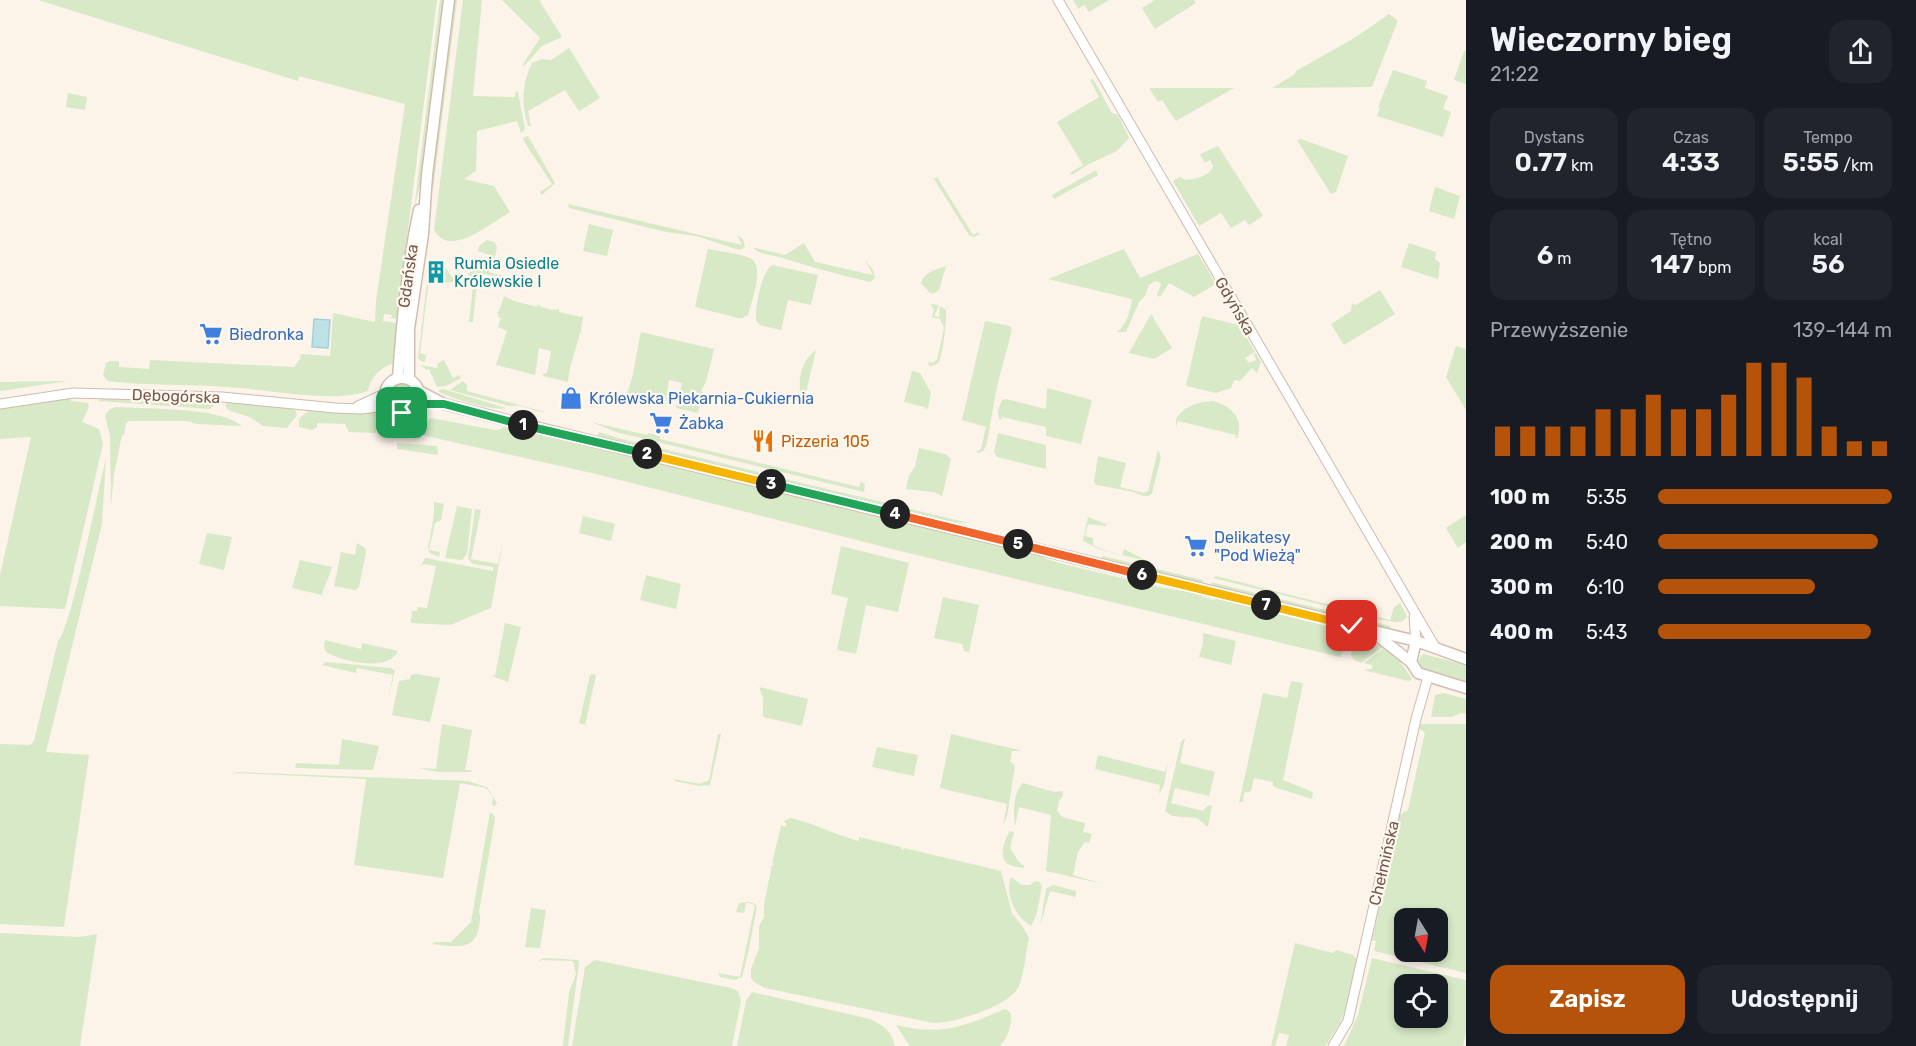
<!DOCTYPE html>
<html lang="pl">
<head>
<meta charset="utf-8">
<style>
  :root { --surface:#171b24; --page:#20242c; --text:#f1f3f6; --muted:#9ea1a6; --accent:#b45309 }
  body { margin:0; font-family:Rubik,sans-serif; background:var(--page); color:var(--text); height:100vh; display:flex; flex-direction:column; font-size:22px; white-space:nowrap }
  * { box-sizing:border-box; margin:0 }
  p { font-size:20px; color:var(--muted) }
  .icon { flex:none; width:33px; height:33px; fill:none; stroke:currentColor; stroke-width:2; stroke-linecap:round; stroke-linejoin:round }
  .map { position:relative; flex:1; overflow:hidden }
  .side { display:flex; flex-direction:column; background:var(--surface); width:450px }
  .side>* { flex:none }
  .needle { width:39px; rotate:169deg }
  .tools { position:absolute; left:1394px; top:908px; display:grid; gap:12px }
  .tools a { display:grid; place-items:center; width:54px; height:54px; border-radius:12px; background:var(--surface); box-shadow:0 3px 9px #0003; font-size:30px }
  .pin { position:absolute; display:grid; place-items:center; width:51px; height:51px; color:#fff; margin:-26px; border-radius:12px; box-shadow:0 3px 9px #0006 }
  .km { position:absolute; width:30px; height:30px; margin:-15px; border-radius:50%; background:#222; color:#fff; font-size:16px; line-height:30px; text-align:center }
  .round { display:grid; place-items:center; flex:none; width:63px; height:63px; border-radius:18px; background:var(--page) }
  .summary { display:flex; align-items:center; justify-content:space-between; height:102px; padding:0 24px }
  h1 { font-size:33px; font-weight:600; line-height:45px }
  .metrics { display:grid; grid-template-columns:repeat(3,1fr); gap:9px; height:102px; padding:6px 24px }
  .metrics div { display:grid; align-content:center; border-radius:15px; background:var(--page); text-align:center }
  .metrics b { font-size:26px; font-weight:600 }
  .metrics small { font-size:16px; font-weight:400 }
  .metrics p { font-size:16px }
  .chart { height:168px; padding:12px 24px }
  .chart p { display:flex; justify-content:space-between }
  .chart svg { width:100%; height:108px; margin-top:6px; stroke:var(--accent); stroke-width:6 }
  .action { display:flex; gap:12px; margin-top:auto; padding:12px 24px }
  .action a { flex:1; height:69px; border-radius:18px; background:var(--accent); color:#fff; font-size:24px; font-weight:600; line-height:69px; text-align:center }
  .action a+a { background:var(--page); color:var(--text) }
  ul { padding:0 24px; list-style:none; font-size:20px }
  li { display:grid; grid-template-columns:96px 72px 1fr; align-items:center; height:45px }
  li i { height:15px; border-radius:8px; background:var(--accent) }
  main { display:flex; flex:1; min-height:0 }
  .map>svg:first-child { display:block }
</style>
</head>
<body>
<main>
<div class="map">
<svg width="1466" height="1046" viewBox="0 0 1466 1046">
  <rect width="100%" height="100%" fill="#fcf4e9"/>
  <g fill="#d7e9c7" fill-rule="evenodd">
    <path d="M38,0H437L397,316L396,319L391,318L392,315L384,314L383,321L397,323L393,363C379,370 372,375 368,391C333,404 266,389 227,387C187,384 148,386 108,381L103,375L106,363L110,361H119V367L149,369L150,360L294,367L300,359L301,354L330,356L333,313L375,322L376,301L405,104L299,76L298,81Z"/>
    <polygon points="440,0 444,0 422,176 414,210"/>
    <polygon points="453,0 457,0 433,190 432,173"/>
    <path d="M463,0H482L473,96L515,97L516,91L518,92L525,129L521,133L517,121L477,131L476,171L464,179L494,186L510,212C491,223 449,259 434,230Z"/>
    <polygon points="502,0 539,0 562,37 542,46 525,65 522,66 540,38"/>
    <polygon points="1073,0 1109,0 1089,12 1084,5 1078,9"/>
    <polygon points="1155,0 1194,0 1196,3 1155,29 1142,8"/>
    <polygon points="1389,14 1397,20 1397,23 1372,87 1272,88 1295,74 1296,71 1356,37"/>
    <path d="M569,48L600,98L579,111L565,90L528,111L531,126H528C521,105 522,83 532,63L542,59L551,60Z"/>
    <polygon points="1464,51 1466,51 1466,84 1454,80"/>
    <polygon points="1393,70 1427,81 1425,88 1448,96 1443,109 1451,112 1443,137 1377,116 1380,108 1378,107"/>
    <polygon points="1093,79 1112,113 1118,115 1129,138 1117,151 1089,164 1072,175 1070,173 1083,165 1057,122 1099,97 1090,80"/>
    <polygon points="1149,88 1234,88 1176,121 1162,100 1158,102"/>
    <polygon points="68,93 87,97 85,110 66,107"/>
    <polygon points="528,136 555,183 542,195 540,192 552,184 525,143 523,138"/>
    <polygon points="1301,139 1348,156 1336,192 1331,194 1297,140"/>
    <path d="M1218,146L1263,216L1249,225L1245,220L1231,228L1221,213L1199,226L1173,181L1180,177L1185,180C1195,179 1209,177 1213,166L1210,160L1205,163L1200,154Z"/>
    <polygon points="1096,170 1098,175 1054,199 1052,195"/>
    <polygon points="937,177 973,235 978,232 979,235 973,237 969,235 934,179"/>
    <polygon points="1435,187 1460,196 1454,219 1429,211"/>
    <polygon points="568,204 742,245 737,235 743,239 745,247 740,250 736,249 696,236 666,232 569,208"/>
    <polygon points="589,224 613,230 607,256 583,251"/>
    <polygon points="487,240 494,242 497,247 495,257 478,251 479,246"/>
    <path d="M804,243L815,262L873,275L865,260L873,270L875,278L870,282C840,275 815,268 786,259C776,255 764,256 754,249L756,248L785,255Z"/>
    <polygon points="1409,243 1436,252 1435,259 1440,263 1438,279 1401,267"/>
    <path d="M708,249C719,251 742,254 750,258C766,266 751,302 748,315L742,318H738L695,307Z"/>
    <path d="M1124,249L1140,278L1198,254L1216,284L1194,297L1169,283L1160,297L1157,295L1161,284L1159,282L1155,281L1149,285L1145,296L1139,302L1127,330L1126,332H1117C1127,325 1130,311 1132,299L1048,279Z"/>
    <polygon points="431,260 441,261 454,280 453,282 444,283 439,274 439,270 434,270 435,279 429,279 420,353 426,355 425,362 421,361 418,358 429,264"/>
    <path d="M772,265L818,275L811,305L788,300L781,330L760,325L756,321C755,307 761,273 772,265Z"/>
    <path d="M946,266L939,290L933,294L929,292L921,283C925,271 936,270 946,266Z"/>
    <polygon points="477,268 490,270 491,273 524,281 478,273 473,322 469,322 473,286 468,279 468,274"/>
    <polygon points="1380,290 1395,314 1344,345 1331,324 1351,311 1352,304 1356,305"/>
    <path d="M504,296L514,301L537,307L538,304C541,308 554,311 559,309V312L581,317L583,316L581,331L582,332L580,333C575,353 570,363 568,382L543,376L544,373H547L551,351L539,348L535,375L496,365L507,331L498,327L501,318L498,317V313H496L499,311Z"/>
    <path d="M932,304L939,305L934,316L939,317L940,306L946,310C947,318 943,357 938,363C934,366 933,365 929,366L928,362L932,363L937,360L944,328L940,319L932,317L934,309L931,306Z"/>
    <polygon points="1151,314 1172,348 1154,359 1129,353"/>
    <polygon points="1202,316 1239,325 1255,352 1245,358 1249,363 1256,360 1254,354 1256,353 1261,362 1257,373 1252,368 1240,381 1234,380 1231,388 1216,393 1186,386"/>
    <polygon points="985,321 1010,326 1012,330 997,386 987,443 984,450 979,453 976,452 981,449 986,427 962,420"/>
    <path d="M641,332L714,349L706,382L701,391L703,392L698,413L676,408L682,383L669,380L665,406L626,396C635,375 635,357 641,332Z"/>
    <polygon points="1456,346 1466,349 1466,410 1446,377"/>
    <path d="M816,350L803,405C797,384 798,364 816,350Z"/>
    <polygon points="444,360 453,378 459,375 461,378 446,386 437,387 429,369 427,370 420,365 437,368 438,363"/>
    <polygon points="912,371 920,373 931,393 928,408 925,409 925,407 904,402"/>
    <polygon points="68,381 0,391 0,382"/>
    <path d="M463,381L467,385V391L546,412C534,412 522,403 509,406L450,390Z"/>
    <circle cx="402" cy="394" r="11"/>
    <polygon points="1047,388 1092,400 1081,444 1046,436 1046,427 1002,417 1001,420 999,419 998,410 1002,400 1006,399 1046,409"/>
    <path d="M443,389L506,408C496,412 448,398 438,391Z"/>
    <polygon points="104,397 209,400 215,405 210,409 98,401"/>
    <polygon points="71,398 71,401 88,403 89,407 82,422 99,429 103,444 65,609 0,606 0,575 31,437 0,439 0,408"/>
    <path d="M1213,401C1230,405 1245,419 1237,438H1235L1236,435L1178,421L1176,428V419C1184,406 1198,402 1213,401Z"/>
    <polygon points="227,402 291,408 295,410 297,415 287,428 263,426 250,417 230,411 225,406"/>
    <path d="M116,407C147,409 220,407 242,426L197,424L187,421H129L126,423L124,435H122L114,474L111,506L110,436L105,415L110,409Z"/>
    <polygon points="308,411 375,413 383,422 393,427 391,431 376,430 376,433 349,432 345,424 317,423 317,427 312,430 299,427 299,419"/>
    <polygon points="431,418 495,430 502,429 502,427 519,428 1040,555 1046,559 1067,565 1163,588 1196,593 1203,597 1213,600 1218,598 1341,628 1347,634 1344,651 1340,657 900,551 596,474 426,436 415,431 413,427 425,424"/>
    <polygon points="591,422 647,435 648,433 660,436 660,439 859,487 861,481 865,485 864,492 616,432"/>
    <polygon points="599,432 618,438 759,472 758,476 597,438"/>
    <polygon points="998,433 1046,445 1046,469 997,457 994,452"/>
    <polygon points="397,443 437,446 438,455 397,449"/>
    <polygon points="919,448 945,454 951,459 942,496 934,492 906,489 909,475 915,467"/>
    <polygon points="1158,450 1161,457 1152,493 1149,496 1143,496 1134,492 1097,485 1094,482 1098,456 1126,463 1120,487 1144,493 1148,491"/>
    <path d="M106,458L102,524L46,752L89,755L64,927L0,924V744L30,745L34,741L58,641C71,630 99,485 106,458Z"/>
    <polygon points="764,474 891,504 888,508 763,478"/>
    <polygon points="434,502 444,504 441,520 435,523 429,550 440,552 439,557 430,553 428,549 434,514"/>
    <polygon points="457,506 472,509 467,554 462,560 445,558"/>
    <polygon points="898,506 969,523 947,522 899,510"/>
    <polygon points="475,509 481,510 471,559 498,564 503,542 491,608 450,625 411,623 412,611 417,611 418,607 427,608 436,566 424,564 421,566 425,558 493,571 493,567 473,564 468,559"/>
    <polygon points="1466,515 1466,542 1458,548 1446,528"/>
    <polygon points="583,516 615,524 611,541 579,533"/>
    <polygon points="1088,517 1106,524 1106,526 1088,524 1085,536 1093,538 1093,545 1104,550 1122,555 1124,549 1147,561 1101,550 1083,541"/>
    <polygon points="207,533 232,537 224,570 199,564"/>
    <polygon points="357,543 365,548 366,552 359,587 355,590 334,586 341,552 355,555"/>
    <polygon points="841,546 909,563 898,612 866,605 856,654 837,650 848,598 831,594"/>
    <polygon points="1103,556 1203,580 1203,582 1200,584 1100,560"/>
    <path d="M300,560L332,567C329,578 324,585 322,595L292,588Z"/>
    <polygon points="646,575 681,584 676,609 640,600"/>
    <path d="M1216,576L1338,607H1340L1341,602L1353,605V611L1390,620L1394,607L1400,603L1407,616C1402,626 1392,621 1383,620L1213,578Z"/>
    <polygon points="1211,582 1391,626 1390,630 1213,587"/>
    <polygon points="943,597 979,605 969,652 964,651 962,644 934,638"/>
    <polygon points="505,623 521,627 508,682 492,676 495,676"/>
    <polygon points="1203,633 1236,641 1231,665 1199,657 1203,643"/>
    <polygon points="1360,637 1383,647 1361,663 1354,660 1351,655 1353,645 1356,646 1357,639"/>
    <path d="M325,640L361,649L362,643L398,651C388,673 342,661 326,652L324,648Z"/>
    <polygon points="1384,648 1397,657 1412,679 1409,681 1363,670 1372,669 1372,665 1364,663"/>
    <polygon points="1423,654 1466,665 1466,683 1423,671 1418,662 1420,657"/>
    <polygon points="326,662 391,668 395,671 388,700 393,675 357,668 356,673 322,665"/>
    <polygon points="416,674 440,678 430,722 392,715 399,681 410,679 411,675"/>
    <polygon points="593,674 596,675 585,725 579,723 590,675"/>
    <polygon points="1291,681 1303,683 1283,780 1313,792 1312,799 1277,788 1273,786 1273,782 1254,778 1251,791 1244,793 1243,801 1239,803 1263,693 1287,698"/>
    <polygon points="759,687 808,699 802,726 763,717 763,698"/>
    <polygon points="1444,693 1466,699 1466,714 1461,713 1452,717 1431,717 1435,695"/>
    <polygon points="442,724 472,730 465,770 472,770 471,772 437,772 418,768 436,769"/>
    <path d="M1421,724H1466V973L1374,951L1376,941L1372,940L1399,815L1408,810L1425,732L1418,728ZM1404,918H1437V951H1404Z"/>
    <polygon points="718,734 721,734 710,785 699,786 675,781 674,779 700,784 709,780"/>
    <polygon points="951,734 1019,750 1021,749 1020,751 1012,751 1010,761 1015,766 1007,817 1003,825 1007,804 940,788"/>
    <polygon points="1185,738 1180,763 1215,772 1209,796 1175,788 1171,803 1203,811 1207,806 1212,805 1208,827 1197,818 1172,816 1165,811 1181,742"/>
    <polygon points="342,739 379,746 373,770 295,768 296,763 339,765"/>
    <polygon points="877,747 918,755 914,776 872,767"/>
    <polygon points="1098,755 1165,772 1168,761 1164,785 1159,794 1160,785 1095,769"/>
    <polygon points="236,772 467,781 487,787 497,803 494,807 492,803 493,797 486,788 460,783 443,878 354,865 366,779 235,773 231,776"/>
    <path d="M1023,783L1054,792L1062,791L1063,795L1059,801L1057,811L1062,817L1085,823L1083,832L1092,834L1089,843L1085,842L1078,852L1073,875L1103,884L1046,871L1051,815L1019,807L1015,826C1013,814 1013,791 1023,783Z"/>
    <path d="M490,812L495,817L494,825L479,912C481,917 480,921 479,926C475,953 453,946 432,944L435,942H451L471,922Z"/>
    <path d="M791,818C816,824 835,835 859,841V837L901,847L902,851L904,848L1001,871L1012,913L1023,927L1029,938C1026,952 1024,977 1018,988C1007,1007 954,1023 933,1023L765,988L754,982L751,978V969L759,948V926L764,917V904L772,865L775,864L772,863L781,826L782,825L784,827L787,825L784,821Z"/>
    <path d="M1010,831L1014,832L1010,848L1019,862L1024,866V868C1019,867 1012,867 1008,864C998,858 1005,838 1010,831Z"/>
    <path d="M1011,877L1022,885H1030L1035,881L1040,882L1042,887L1036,916L1031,926C1016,918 1004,893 1011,877Z"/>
    <polygon points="1053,885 1076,891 1076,897 1050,891 1040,926 1046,889"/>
    <path d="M749,902L755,904L757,907C752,930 749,954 742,977L735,980L720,977L718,973L740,977L755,905L746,902L744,913L736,912L739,903Z"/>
    <polygon points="531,908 546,910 540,948 525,947"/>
    <polygon points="0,933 80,937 97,934 80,1046 0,1046"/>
    <polygon points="1295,943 1332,953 1337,950 1353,955 1357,960 1346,1008 1340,1023 1325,1046 1286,1046 1289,1035 1279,1033 1275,1046 1271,1046"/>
    <polygon points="546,958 578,960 579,963 568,1046 563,1046 569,992 576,974 573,961 542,960 538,962 541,959"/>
    <path d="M1372,958L1466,980V1032L1463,1046H1344L1358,1015ZM1404,984H1437V1017H1404Z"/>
    <polygon points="595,960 731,988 738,991 741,1001 732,1046 572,1046 585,967"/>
    <path d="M752,992L870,1019C884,1026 890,1029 895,1046H737L746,1001Z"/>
    <path d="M1005,1009L1010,1012C1014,1021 1007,1039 1000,1046H910L896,1025C943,1036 962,1027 1005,1009Z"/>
  </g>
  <polygon fill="#bee1e5" stroke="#a4d1d7" stroke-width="1.5" points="314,319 330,320 328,348 312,347"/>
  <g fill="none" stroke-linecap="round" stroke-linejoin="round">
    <g stroke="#cebbaf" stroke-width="11">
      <g id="tertiary">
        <polyline points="1058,0 1435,647"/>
        <polyline points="0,404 73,393 222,397 335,408 361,409 388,406"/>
        <polyline points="358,406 384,394"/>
        <polyline points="1414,617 1416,641"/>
        <polyline points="1333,1046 1348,1021 1416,719 1428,677"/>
      </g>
    </g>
    <g stroke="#d3bdaf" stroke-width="13">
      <g id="secondary">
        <circle cx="402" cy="395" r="17"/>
        <path d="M398,378C402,322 407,265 419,210"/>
        <polyline points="409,379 409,329 423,234 427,175 449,0"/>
        <polyline points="419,391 444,404 518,423 1416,641 1466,659"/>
        <polyline points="1374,633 1411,662"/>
        <polyline points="1416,641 1411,662 1418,673 1466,688"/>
      </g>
    </g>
    <use href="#tertiary" stroke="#fff" stroke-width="9"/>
    <use href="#secondary" stroke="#fff" stroke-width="10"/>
  </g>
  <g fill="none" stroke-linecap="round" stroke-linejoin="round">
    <g stroke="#fff" stroke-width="12">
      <polyline id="split-1" points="402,413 413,409 417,404 444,404 523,425"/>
    </g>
    <g stroke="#fff" stroke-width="12">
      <polyline id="split-2" points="523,425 647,454"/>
    </g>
    <g stroke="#fff" stroke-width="12">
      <polyline id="split-3" points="647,454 771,484"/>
    </g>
    <g stroke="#fff" stroke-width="12">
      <polyline id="split-4" points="771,484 895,514"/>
    </g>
    <g stroke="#fff" stroke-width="12">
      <polyline id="split-5" points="895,514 1018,544"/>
    </g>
    <g stroke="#fff" stroke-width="12">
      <polyline id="split-6" points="1018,544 1142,575"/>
    </g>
    <g stroke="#fff" stroke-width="12">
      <polyline id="split-7" points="1142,575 1266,605"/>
    </g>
    <g stroke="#fff" stroke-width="12">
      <polyline id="split-8" points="1266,605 1352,626"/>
    </g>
    <use href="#split-1" stroke="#22a559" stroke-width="8"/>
    <use href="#split-2" stroke="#22a559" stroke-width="8"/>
    <use href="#split-3" stroke="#f5b400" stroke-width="8"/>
    <use href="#split-4" stroke="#22a559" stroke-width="8"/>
    <use href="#split-5" stroke="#f0652b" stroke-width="8"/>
    <use href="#split-6" stroke="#f0652b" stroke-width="8"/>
    <use href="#split-7" stroke="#f5b400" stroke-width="8"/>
    <use href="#split-8" stroke="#f5b400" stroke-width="8"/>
  </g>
  <defs>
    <g id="building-bare" transform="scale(1.8)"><path d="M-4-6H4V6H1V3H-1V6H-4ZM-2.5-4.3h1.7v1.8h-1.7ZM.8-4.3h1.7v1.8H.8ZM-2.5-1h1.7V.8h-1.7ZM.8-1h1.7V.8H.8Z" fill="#0f9aa8" stroke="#fef8ef" stroke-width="2.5" paint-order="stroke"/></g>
    <g id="supermarket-bare" transform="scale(1.8)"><path d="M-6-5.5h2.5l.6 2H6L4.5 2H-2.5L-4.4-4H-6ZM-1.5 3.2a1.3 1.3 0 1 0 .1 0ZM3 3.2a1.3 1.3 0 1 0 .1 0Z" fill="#3f7fe0" stroke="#fef8ef" stroke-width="2.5" paint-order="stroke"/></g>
    <g id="shop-bare" transform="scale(1.8)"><path d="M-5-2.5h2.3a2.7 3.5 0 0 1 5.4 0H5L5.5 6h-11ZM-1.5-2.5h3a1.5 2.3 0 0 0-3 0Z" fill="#3f7fe0" stroke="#fef8ef" stroke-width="2.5" paint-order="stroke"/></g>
    <g id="restaurant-bare" transform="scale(1.8)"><path d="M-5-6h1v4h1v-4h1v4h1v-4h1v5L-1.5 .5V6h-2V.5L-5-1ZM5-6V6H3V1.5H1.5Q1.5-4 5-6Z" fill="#e8710a" stroke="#fef8ef" stroke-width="2.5" paint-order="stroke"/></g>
  </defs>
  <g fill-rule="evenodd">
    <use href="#building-bare" x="436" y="272"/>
    <use href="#supermarket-bare" x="211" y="334"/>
    <use href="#shop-bare" x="571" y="398"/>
    <use href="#supermarket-bare" x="661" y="423"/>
    <use href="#restaurant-bare" x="763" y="441"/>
    <use href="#supermarket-bare" x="1196" y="546"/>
  </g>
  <g text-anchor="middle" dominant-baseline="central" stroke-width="4.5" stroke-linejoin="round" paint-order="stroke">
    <g font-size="16" fill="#0d838f" stroke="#fef8ef" text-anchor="start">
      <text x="454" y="263">Rumia Osiedle<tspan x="454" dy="18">Królewskie I</tspan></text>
    </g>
    <g font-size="16" fill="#765a4d" stroke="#fef8ef">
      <text transform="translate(408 276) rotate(-82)">Gdańska</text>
      <text transform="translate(1235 306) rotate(60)">Gdyńska</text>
      <text transform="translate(176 396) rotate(2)">Dębogórska</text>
      <text transform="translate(1384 863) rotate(-77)">Chełmińska</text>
    </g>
    <g font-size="16" fill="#366cbe" stroke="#fef8ef" text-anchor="start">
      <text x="229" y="334">Biedronka</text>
      <text x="589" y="398">Królewska Piekarnia-Cukiernia</text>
      <text x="679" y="423">Żabka</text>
      <text x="1214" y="537">Delikatesy<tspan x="1214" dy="18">"Pod Wieżą"</tspan></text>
    </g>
    <g font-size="16" fill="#c56008" stroke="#fef8ef" text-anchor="start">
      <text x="781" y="441">Pizzeria 105</text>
    </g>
  </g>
</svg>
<div class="tools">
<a><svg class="needle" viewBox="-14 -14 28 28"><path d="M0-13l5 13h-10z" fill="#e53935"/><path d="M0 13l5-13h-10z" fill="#9ea1a6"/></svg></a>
<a><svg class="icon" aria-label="locate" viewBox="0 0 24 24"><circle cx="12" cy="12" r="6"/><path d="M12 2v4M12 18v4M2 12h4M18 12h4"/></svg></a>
</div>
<div class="pin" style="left:402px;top:413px;background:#1e9e55"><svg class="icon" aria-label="arrive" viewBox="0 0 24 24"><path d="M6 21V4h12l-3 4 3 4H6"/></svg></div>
<div class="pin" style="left:1352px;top:626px;background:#d93025"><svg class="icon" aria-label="check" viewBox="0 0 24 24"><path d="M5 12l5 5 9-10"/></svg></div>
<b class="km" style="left:523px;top:425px">1</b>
<b class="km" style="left:647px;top:454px">2</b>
<b class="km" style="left:771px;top:484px">3</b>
<b class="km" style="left:895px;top:514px">4</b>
<b class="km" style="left:1018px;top:544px">5</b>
<b class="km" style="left:1142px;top:575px">6</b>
<b class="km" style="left:1266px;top:605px">7</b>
</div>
<section class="side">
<div class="summary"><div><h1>Wieczorny bieg</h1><p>21:22</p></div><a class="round"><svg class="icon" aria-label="share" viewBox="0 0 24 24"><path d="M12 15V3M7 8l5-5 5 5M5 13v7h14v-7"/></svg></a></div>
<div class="metrics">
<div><p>Dystans</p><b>0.77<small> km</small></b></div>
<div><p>Czas</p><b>4:33</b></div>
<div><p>Tempo</p><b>5:55<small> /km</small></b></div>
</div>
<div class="metrics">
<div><b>6<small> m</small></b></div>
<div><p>Tętno</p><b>147<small> bpm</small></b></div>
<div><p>kcal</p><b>56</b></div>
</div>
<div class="chart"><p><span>Przewyższenie</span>139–144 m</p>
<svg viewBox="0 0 160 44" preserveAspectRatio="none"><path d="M5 44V32M15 44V32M25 44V32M35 44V32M45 44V25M55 44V25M65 44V19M75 44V25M85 44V25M95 44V19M105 44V6M115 44V6M125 44V12M135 44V32M145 44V38M155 44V38"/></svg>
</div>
<ul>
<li><b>100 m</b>5:35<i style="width:100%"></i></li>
<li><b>200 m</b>5:40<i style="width:94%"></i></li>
<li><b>300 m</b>6:10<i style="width:67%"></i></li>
<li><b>400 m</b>5:43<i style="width:91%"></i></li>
</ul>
<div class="action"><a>Zapisz</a><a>Udostępnij</a></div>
</section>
</main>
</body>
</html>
